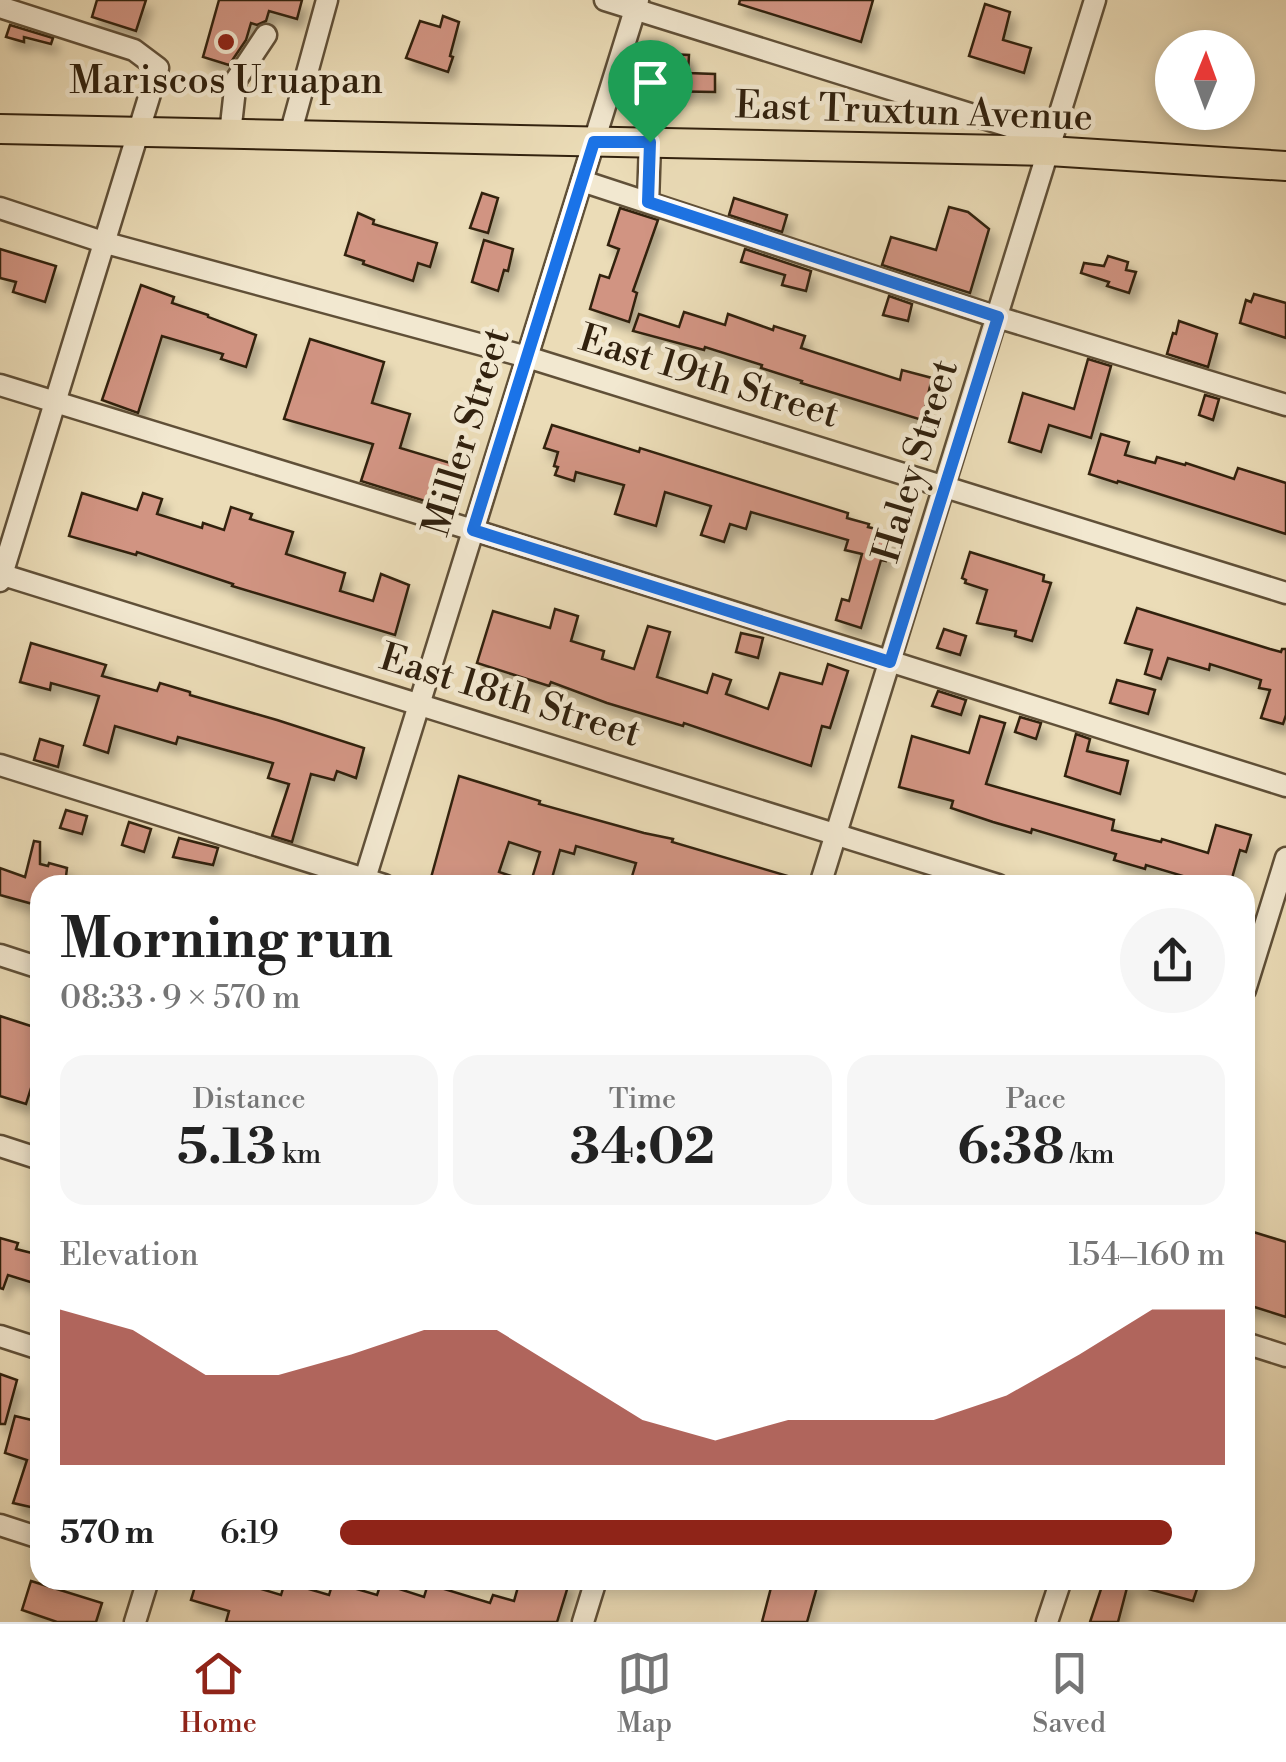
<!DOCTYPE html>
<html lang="en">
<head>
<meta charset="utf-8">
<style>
  :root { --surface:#fff; --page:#f6f6f6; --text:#222; --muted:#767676; --line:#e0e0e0; --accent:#8f2418 }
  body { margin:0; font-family:"Libre Bodoni",serif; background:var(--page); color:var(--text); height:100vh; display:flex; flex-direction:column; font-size:38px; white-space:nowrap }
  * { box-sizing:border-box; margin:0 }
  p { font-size:32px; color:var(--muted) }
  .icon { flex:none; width:55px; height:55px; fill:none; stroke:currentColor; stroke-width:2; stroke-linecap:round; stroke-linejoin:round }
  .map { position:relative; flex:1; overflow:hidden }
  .sheet { position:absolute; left:30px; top:875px; width:1225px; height:715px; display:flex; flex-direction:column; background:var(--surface); border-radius:30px; box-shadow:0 5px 15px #0003 }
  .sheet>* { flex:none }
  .needle { width:65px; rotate:1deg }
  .controls { position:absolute; left:1155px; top:30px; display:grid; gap:20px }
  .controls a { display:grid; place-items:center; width:100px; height:100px; border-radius:50%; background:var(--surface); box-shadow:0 5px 15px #0003; font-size:50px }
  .pin { position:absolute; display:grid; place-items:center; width:85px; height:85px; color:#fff; margin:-102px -42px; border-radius:50% 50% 50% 0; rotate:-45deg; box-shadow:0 0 10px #0007 }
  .pin .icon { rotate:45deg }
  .round { display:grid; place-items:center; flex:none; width:105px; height:105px; border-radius:52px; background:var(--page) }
  .headline { display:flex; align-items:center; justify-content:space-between; height:170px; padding:0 30px }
  h1 { font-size:55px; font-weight:800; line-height:75px }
  .figures { display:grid; grid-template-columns:repeat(3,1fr); gap:15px; height:170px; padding:10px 30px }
  .figures div { display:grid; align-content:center; border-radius:25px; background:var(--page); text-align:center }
  .figures b { font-size:50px; font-weight:800 }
  .figures small { font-size:28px; font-weight:400 }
  .figures p { font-size:28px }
  .chart { height:280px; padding:20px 30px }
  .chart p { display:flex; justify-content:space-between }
  .chart svg { width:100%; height:180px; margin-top:10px; fill:var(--accent); opacity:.7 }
  ul { padding:0 30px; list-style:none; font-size:32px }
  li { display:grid; grid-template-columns:160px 120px 1fr; align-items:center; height:75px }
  li i { height:25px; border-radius:12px; background:var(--accent) }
  .tab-bar { display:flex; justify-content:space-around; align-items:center; height:140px; border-top:2px solid var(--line); background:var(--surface); font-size:28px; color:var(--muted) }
  .tab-bar a { display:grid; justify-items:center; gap:5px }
  .tab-bar .selected { color:var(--accent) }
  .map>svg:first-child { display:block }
</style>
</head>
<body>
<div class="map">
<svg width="1286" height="1622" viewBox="0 0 1286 1622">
  <defs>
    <filter id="shadow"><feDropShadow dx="5.5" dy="9" stdDeviation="5" flood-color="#0004"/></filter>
  </defs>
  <rect width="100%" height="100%" fill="#ebdcb7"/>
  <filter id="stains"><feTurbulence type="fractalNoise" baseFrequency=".002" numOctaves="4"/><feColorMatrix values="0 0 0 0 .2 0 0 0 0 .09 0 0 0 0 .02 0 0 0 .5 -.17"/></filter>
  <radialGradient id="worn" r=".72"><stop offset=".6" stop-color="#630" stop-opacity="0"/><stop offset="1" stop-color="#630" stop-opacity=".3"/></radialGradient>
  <g fill="#d19482" stroke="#31210e" stroke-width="2.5" filter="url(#shadow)">
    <polygon points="97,0 146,0 136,31 92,17"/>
    <polygon points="219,0 302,0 297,19 269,11 266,21 257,25 251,23 246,40 229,65 203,57"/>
    <polygon points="740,0 873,0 861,42 739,4"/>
    <polygon points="985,4 1010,12 1003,40 1031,48 1024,73 969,56"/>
    <polygon points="443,16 459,22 450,56 453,57 448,72 406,58 420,21 440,27"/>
    <polygon points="10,25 53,38 51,44 24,37 24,42 6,37"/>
    <polygon points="669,54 689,55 688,73 715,74 715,92 653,91 654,73 662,73"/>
    <polygon points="482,193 498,198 488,233 470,228"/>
    <polygon points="734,198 787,215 782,232 729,215"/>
    <polygon points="949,207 968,212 989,229 970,293 882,265 891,237 936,250"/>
    <polygon points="620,208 658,220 633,291 637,293 629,322 590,309 600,275 609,278 619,249 608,245"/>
    <polygon points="358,213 374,220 373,224 437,243 430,267 418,263 413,281 363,264 364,261 345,255"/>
    <polygon points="484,240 513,249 508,271 504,270 498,291 472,282"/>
    <polygon points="0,249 56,266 45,302 13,292 16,282 0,278"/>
    <polygon points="745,249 811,271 806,291 782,285 785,275 741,262"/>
    <polygon points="1108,256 1128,262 1126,270 1136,272 1129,293 1107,286 1109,282 1081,273 1084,263 1104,266"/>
    <polygon points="141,285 174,297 172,303 208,315 208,317 256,335 246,367 221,359 223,354 162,336 138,413 102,400"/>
    <polygon points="1254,294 1286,303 1286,338 1240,323 1246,300 1251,302"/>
    <polygon points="889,296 912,304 908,321 883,315"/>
    <polygon points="684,312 725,325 728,314 773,330 774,326 805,336 801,348 900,380 902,370 932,378 922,420 801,383 802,381 761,368 762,365 705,347 704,350 633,331 639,314 679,327"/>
    <polygon points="1179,321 1217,334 1208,367 1167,354 1173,333 1176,334"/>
    <polygon points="310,339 384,362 372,403 410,414 400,448 454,464 441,506 361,481 373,444 284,419"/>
    <polygon points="1088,359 1111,366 1091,438 1049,425 1041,452 1009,442 1023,393 1074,409"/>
    <polygon points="1205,395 1219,399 1213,420 1199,415"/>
    <polygon points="552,425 639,452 640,448 848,513 847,518 869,524 868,527 880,530 879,534 892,537 886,561 881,560 861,628 836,620 842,599 849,601 862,554 845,550 848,540 751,512 746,529 730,524 724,542 701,535 711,506 665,492 656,526 615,514 624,485 576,472 574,481 555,475 558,467 554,466 558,452 544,448"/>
    <polygon points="1101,434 1129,442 1125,455 1155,463 1157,457 1185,465 1186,463 1234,479 1238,468 1286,483 1286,534 1118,481 1117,483 1089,474"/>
    <polygon points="82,493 137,510 143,493 162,499 157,514 202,528 203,523 224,530 231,507 252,514 250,519 293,532 286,554 345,573 340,591 373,601 381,574 409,585 395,635 232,586 233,584 137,552 136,555 69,536"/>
    <polygon points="970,552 1044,575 1043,581 1051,583 1032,641 1015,636 1016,631 977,623 987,590 965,583 966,580 962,578"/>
    <polygon points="1137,608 1270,649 1281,652 1282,649 1286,649 1286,715 1283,724 1261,718 1270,690 1259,688 1261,680 1210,664 1209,670 1168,658 1161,679 1145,674 1152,650 1125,643"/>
    <polygon points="555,609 578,616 571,641 604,651 602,659 634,669 648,626 670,632 657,677 707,693 713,674 731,680 726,694 768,709 780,673 822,684 828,664 848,671 830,728 822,726 811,766 684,723 683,726 607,703 551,682 549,686 477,663 493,611 550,628"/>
    <polygon points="944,629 966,636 960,655 937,648"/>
    <polygon points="741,633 763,638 758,658 736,652"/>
    <polygon points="31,643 106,665 102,676 157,691 160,683 190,692 190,695 277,720 364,748 356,778 337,771 334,780 311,774 292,842 272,836 289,784 268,778 273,763 178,737 176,744 115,726 108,753 84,745 99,696 51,683 50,690 20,682"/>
    <polygon points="1117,680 1155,690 1148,714 1110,703"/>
    <polygon points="938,691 966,700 961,715 932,706"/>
    <polygon points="980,716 1005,723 986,784 1114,820 1112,830 1161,842 1162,839 1208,853 1216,825 1251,835 1246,852 1240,850 1230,885 1199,885 1200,881 1146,865 1145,869 1114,860 1116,854 1032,829 1031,833 993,822 951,808 953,801 899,787 912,736 969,753"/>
    <polygon points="1020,717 1041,723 1036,739 1015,732"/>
    <polygon points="1076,734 1090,739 1087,751 1128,761 1120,794 1065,776"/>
    <polygon points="40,739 63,746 58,767 34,760"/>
    <polygon points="459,776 540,801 539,804 644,833 673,839 672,842 805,881 804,885 638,885 630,883 636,863 576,846 574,854 560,850 550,885 530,885 540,852 509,842 499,872 529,882 529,885 429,885"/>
    <polygon points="66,810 87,816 82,834 60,828"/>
    <polygon points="129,822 151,829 144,852 122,845"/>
    <polygon points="179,838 218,848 213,865 173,857"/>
    <polygon points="34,841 40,842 40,864 48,866 49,863 67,868 65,885 40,885 40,906 0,895 0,868 25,877"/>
    <polygon points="0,1016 40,1029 40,1087 32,1085 26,1104 0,1096"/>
    <polygon points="1250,1231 1286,1242 1286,1317 1245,1304 1245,1247"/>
    <polygon points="0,1238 18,1243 16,1249 40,1255 40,1285 8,1275 3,1289 0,1288"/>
    <polygon points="0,1374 17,1380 5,1424 0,1424"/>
    <polygon points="15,1416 40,1422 40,1487 35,1508 13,1503 27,1460 5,1453"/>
    <polygon points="197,1580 231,1580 281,1595 285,1582 329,1595 333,1582 377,1595 381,1583 424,1597 428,1584 490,1603 493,1595 514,1601 520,1580 559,1580 569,1583 557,1622 226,1622 229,1611 191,1600"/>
    <polygon points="773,1580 819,1580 807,1622 762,1622"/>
    <polygon points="1104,1580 1129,1580 1118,1622 1090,1622"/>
    <polygon points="1135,1580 1200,1580 1193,1601 1134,1585"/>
    <polygon points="31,1581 102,1603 96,1622 57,1622 22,1610"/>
  </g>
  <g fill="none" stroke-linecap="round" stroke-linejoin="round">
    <g stroke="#605038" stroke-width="25">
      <g id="minor">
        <polyline points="605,0 1031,133 1049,151"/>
        <polyline points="0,7 134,50 158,68 0,581"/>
        <polyline points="230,134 236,80 266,35"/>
        <polyline points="290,135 327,0"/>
        <polyline points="582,181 997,317 1286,405"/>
        <polyline points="648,202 650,142"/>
        <polyline points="0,208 106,243 527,357 1286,593"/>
        <polyline points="0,385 473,530 1286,786"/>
        <polyline points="0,574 998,885"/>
        <polyline points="0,765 384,885"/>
        <polyline points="363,885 638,0"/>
        <polyline points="820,885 1095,0"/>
        <polyline points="0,955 40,968"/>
        <polyline points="1245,990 1286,858"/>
        <polyline points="0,1146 40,1159"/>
        <polyline points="0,1336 40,1349"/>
        <polyline points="1245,1343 1286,1356"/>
        <polyline points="0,1525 40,1538"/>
        <polyline points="135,1622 148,1580"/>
        <polyline points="583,1622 596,1580"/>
        <polyline points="1047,1622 1061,1580"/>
      </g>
    </g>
    <g stroke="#31210e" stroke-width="32">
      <polyline id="major" points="0,129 1049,151 1286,166"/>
    </g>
    <use href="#minor" stroke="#f2e8d0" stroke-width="20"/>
    <use href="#major" stroke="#ebdcb7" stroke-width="28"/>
  </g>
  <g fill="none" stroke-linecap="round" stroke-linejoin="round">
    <g stroke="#fff" stroke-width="20">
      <polygon id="route" points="594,142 650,142 648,202 998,317 890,662 473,530"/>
    </g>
    <use href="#route" stroke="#1a73e8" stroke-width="12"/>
  </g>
  <circle fill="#8f2418" stroke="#f2e8d0" stroke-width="4" cx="226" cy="42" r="10"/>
  <g text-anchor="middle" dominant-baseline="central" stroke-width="9" stroke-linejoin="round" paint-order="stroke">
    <g font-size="38" fill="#31210e" stroke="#f2e8d0">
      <text x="226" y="81">Mariscos Uruapan</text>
    </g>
    <g font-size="38" fill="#31210e" stroke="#f2e8d0">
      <text transform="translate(914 112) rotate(2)">East Truxtun Avenue</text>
      <text transform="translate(709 377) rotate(17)">East 19th Street</text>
      <text transform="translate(467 432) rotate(-73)">Miller Street</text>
      <text transform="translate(916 461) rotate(-73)">Haley Street</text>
      <text transform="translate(510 696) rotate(17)">East 18th Street</text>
    </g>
  </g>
  <rect width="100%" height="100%" filter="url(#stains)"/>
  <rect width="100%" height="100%" fill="url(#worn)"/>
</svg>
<div class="controls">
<a><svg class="needle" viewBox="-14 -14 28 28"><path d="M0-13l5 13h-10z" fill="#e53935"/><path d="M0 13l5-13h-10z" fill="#767676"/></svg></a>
</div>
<div class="pin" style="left:650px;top:142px;background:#1e9e55"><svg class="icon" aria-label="arrive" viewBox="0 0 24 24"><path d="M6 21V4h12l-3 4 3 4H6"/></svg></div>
<section class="sheet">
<div class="headline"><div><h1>Morning run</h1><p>08:33 · 9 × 570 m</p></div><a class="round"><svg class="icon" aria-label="share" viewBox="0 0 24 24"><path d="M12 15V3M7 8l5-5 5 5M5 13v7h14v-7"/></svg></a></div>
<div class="figures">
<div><p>Distance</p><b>5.13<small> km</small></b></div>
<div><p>Time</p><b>34:02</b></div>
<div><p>Pace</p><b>6:38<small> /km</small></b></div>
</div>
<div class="chart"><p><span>Elevation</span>154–160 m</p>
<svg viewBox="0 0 160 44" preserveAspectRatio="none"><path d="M0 44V6L10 11L20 22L30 22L40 17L50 11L60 11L70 22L80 33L90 38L100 33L110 33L120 33L130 27L140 17L150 6L160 6V44z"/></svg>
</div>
<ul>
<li><b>570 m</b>6:19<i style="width:94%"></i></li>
</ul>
</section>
</div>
<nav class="tab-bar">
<a class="selected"><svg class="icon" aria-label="home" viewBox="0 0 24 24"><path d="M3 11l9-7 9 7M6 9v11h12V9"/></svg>Home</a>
<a><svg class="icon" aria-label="map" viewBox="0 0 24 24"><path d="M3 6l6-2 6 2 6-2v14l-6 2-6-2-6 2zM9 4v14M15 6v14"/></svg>Map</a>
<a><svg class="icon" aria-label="saved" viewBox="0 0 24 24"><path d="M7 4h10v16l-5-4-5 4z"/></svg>Saved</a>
</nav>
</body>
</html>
